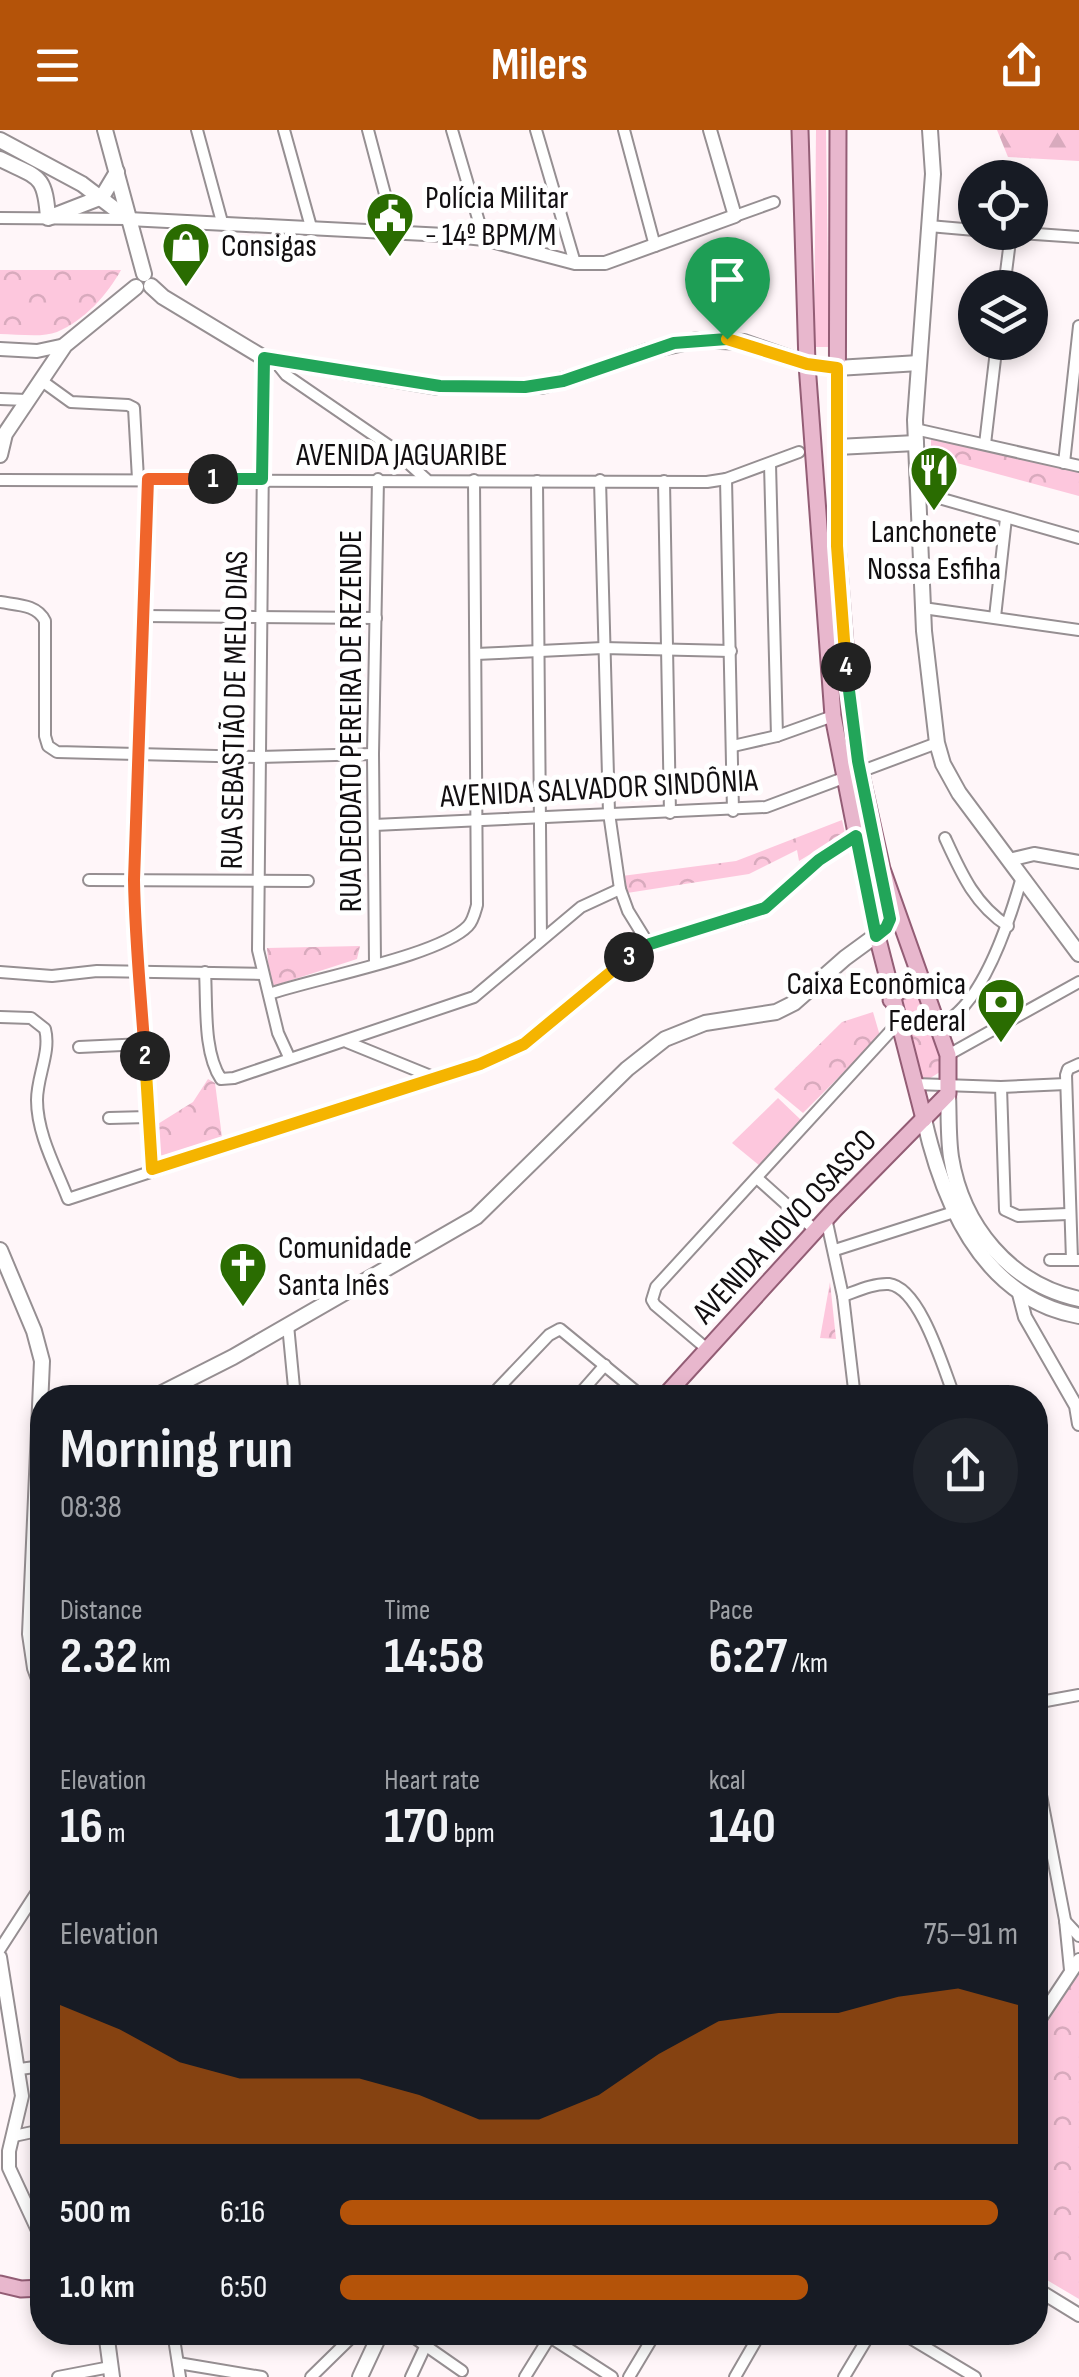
<!DOCTYPE html>
<html lang="en">
<head>
<meta charset="utf-8">
<style>
  :root { --surface:#171b24; --page:#20242c; --text:#f1f3f6; --muted:#9ea1a6; --accent:#b45309 }
  body { margin:0; font-family:"Sofia Sans Condensed",sans-serif; background:var(--page); color:var(--text); height:100vh; display:flex; flex-direction:column; font-size:38px; white-space:nowrap }
  * { box-sizing:border-box; margin:0 }
  p { font-size:32px; color:var(--muted) }
  .icon { flex:none; width:55px; height:55px; fill:none; stroke:currentColor; stroke-width:2; stroke-linecap:round; stroke-linejoin:round }
  .map { position:relative; flex:1; overflow:hidden }
  .panel { position:absolute; left:30px; top:1255px; width:1018px; height:960px; display:flex; flex-direction:column; background:var(--surface); border-radius:40px; box-shadow:0 5px 15px #0003 }
  .panel>* { flex:none }
  .controls { position:absolute; left:958px; top:30px; display:grid; gap:20px }
  .controls a { display:grid; place-items:center; width:90px; height:90px; border-radius:50%; background:var(--surface); box-shadow:0 5px 15px #0003; font-size:50px }
  .pin { position:absolute; display:grid; place-items:center; width:85px; height:85px; color:#fff; margin:-102px -42px; border-radius:50% 50% 50% 0; rotate:-45deg; box-shadow:0 0 10px #0007 }
  .pin .icon { rotate:45deg }
  .km { position:absolute; width:50px; height:50px; margin:-25px; border-radius:50%; background:#222; color:#fff; font-size:28px; line-height:50px; text-align:center }
  .round { display:grid; place-items:center; flex:none; width:105px; height:105px; border-radius:52px; background:var(--page) }
  .summary { display:flex; align-items:center; justify-content:space-between; height:170px; padding:0 30px }
  h1 { font-size:55px; font-weight:700; line-height:75px }
  .figures { display:grid; grid-template-columns:repeat(3,1fr); gap:15px; height:170px; padding:10px 30px }
  .figures div { display:grid; align-content:center }
  .figures b { font-size:50px; font-weight:700 }
  .figures small { font-size:28px; font-weight:400 }
  .figures p { font-size:28px }
  .chart { height:280px; padding:20px 30px }
  .chart p { display:flex; justify-content:space-between }
  .chart svg { width:100%; height:180px; margin-top:10px; fill:var(--accent); opacity:.7 }
  ul { padding:0 30px; list-style:none; font-size:32px }
  li { display:grid; grid-template-columns:160px 120px 1fr; align-items:center; height:75px }
  li i { height:25px; border-radius:12px; background:var(--accent) }
  header { display:flex; justify-content:space-between; align-items:center; height:130px; padding:0 30px; background:var(--accent); color:#fff; font-size:45px; font-weight:700 }
  .map>svg:first-child { display:block }
</style>
</head>
<body>
<header><svg class="icon" aria-label="menu" viewBox="0 0 24 24"><path d="M4 6h16M4 12h16M4 18h16"/></svg>Milers<svg class="icon" aria-label="share" viewBox="0 0 24 24"><path d="M12 15V3M7 8l5-5 5 5M5 13v7h14v-7"/></svg></header>
<div class="map">
<svg width="1079" height="2247" viewBox="0 0 1079 2247">
  <defs>
    <pattern id="forest-firs" width="22" height="20" patternUnits="userSpaceOnUse" patternTransform="scale(2.5)"><rect width="22" height="20" fill="#fdc7dd"/><path d="M5 1l3.5 6h-7zM16 11l3.5 6h-7z" fill="#d8aabd"/></pattern>
    <pattern id="park-crowns" width="20" height="18" patternUnits="userSpaceOnUse" patternTransform="scale(2.5)"><rect width="20" height="18" fill="#fdc7dd"/><path d="M2 6a3 3 0 1 1 6 0M12 15a3 3 0 1 1 6 0" fill="none" stroke="#d8aabd"/></pattern>
  </defs>
  <rect width="100%" height="100%" fill="#fff6f9"/>
  <g fill="#fdc7dd">
    <polygon points="816,0 826,0 829,217 814,217"/>
    <polygon points="778,968 801,990 760,1036 732,1013"/>
  </g>
  <polygon fill="url(#forest-firs)" points="997,0 1079,0 1079,31 1008,27"/>
  <g fill="url(#park-crowns)">
    <path d="M0,140H121C107,165 85,190 57,202C42,208 17,204 0,204Z"/>
    <polygon points="931,309 1079,342 1079,366 931,326"/>
    <polygon points="842,690 845,703 799,731 797,720 749,744 627,763 622,746 736,731"/>
    <polygon points="360,816 357,829 270,857 267,818"/>
    <path d="M912,862C932,879 942,916 940,942L927,950L916,947L900,873L901,866Z"/>
    <polygon points="873,882 880,906 803,983 774,959 842,892"/>
    <polygon points="208,949 215,953 222,1007 162,1026 158,1024 153,997 193,972"/>
    <polygon points="830,1152 836,1209 820,1208"/>
    <polygon points="1079,1840 1079,2169 1035,2143 1035,1909"/>
  </g>
  <g fill="none" stroke-linecap="round" stroke-linejoin="round">
    <g stroke="#968f92" stroke-width="14">
      <g id="minor">
        <polyline points="197,0 222,92"/>
        <polyline points="284,0 311,97"/>
        <polyline points="368,0 395,102"/>
        <polyline points="452,0 484,109"/>
        <polyline points="536,0 575,133"/>
        <polyline points="624,0 655,116"/>
        <polyline points="735,86 774,72"/>
        <polyline points="0,88 128,89"/>
        <polyline points="929,96 975,100"/>
        <polyline points="1007,102 1079,107"/>
        <polyline points="1004,158 1011,103"/>
        <polyline points="264,228 258,820 278,903 289,927"/>
        <polyline points="274,230 286,245 388,315 426,349"/>
        <polyline points="42,251 71,272 128,275 134,278 138,349"/>
        <polyline points="0,269 27,270"/>
        <polyline points="915,299 1079,336"/>
        <polyline points="985,314 997,212"/>
        <polyline points="1064,333 1079,196"/>
        <polyline points="770,334 777,606"/>
        <polyline points="148,349 134,750 135,816 140,841 152,1039"/>
        <polyline points="726,349 733,681"/>
        <polyline points="0,350 707,352 726,349 799,322"/>
        <polyline points="600,350 609,683 620,759 628,781 649,815"/>
        <polyline points="537,351 541,810"/>
        <polyline points="664,351 670,683"/>
        <polyline points="918,362 1079,408"/>
        <path d="M0,472C16,475 37,474 45,491V606L48,616L57,622L259,627L373,624"/>
        <polyline points="923,478 1079,500"/>
        <polyline points="142,486 376,488"/>
        <polyline points="995,487 1006,388"/>
        <polyline points="476,524 603,518 731,521"/>
        <polyline points="733,616 777,606 833,586"/>
        <polyline points="374,695 766,677 937,613"/>
        <path d="M945,708C961,743 975,775 1008,796"/>
        <polyline points="89,750 308,751"/>
        <polyline points="375,833 373,624 378,349"/>
        <polyline points="0,842 52,846 97,841 263,844"/>
        <path d="M205,842C207,874 203,922 221,949L234,948L474,867L581,777L620,759"/>
        <path d="M269,864C315,848 439,826 468,796C473,791 475,782 477,775L474,350"/>
        <path d="M0,887L31,888L45,899C51,922 37,946 37,970C37,1004 56,1038 68,1069L480,934L524,914C565,880 603,840 649,815L745,787L765,778L819,730L856,706"/>
        <path d="M939,895C982,878 1010,789 1022,747"/>
        <polyline points="347,912 433,947"/>
        <polyline points="79,917 144,914"/>
        <polyline points="948,925 1079,852"/>
        <polyline points="915,954 1001,957 1066,954"/>
        <polyline points="1001,957 1005,1080 1018,1086 1068,1084"/>
        <polyline points="109,988 148,987"/>
        <polyline points="758,1049 815,1100"/>
        <polyline points="826,1088 843,1166 855,1268"/>
        <polyline points="835,1120 954,1082"/>
        <polyline points="1050,1130 1079,1130"/>
        <polyline points="1072,1130 1066,945 1068,939 1079,934"/>
        <path d="M843,1166C857,1161 874,1153 889,1154C921,1158 944,1241 955,1268"/>
        <polyline points="288,1195 295,1268"/>
        <polyline points="707,1219 655,1175 652,1170 656,1157 897,894"/>
        <polyline points="489,1268 549,1205 560,1199 644,1268"/>
        <polyline points="576,1268 605,1235"/>
        <polyline points="1035,1573 1079,1565"/>
        <polyline points="1035,1634 1065,1790 1070,1840"/>
        <polyline points="1065,1791 1079,1806"/>
        <polyline points="0,1819 42,1754"/>
        <polyline points="20,1939 42,1936"/>
        <polyline points="14,2006 42,2000"/>
        <polyline points="28,2077 42,2074"/>
        <polyline points="173,2202 180,2247"/>
        <polyline points="406,2202 462,2241"/>
        <polyline points="900,2202 975,2247"/>
        <polyline points="550,2207 612,2247"/>
        <polyline points="178,2233 262,2247"/>
        <polyline points="58,2247 110,2237"/>
        <polyline points="311,2247 357,2202"/>
        <polyline points="411,2247 425,2217"/>
        <polyline points="525,2247 551,2205"/>
        <polyline points="629,2247 656,2202"/>
        <polyline points="735,2247 761,2202"/>
        <polyline points="844,2247 871,2202"/>
      </g>
    </g>
    <g stroke="#968f92" stroke-width="16">
      <g id="tertiary">
        <polyline points="128,89 445,105 484,109 575,133 605,133 735,86 710,0"/>
        <polyline points="0,219 37,221 65,215"/>
        <polyline points="1009,730 1034,724 1079,732"/>
        <polyline points="1018,1160 1025,1187 1076,1276 1079,1294"/>
        <polyline points="0,1827 22,1966 9,2021 9,2038 42,2109"/>
        <polyline points="1035,1896 1079,1830"/>
        <polyline points="1035,2158 1079,2185"/>
      </g>
    </g>
    <g stroke="#968f92" stroke-width="18">
      <g id="secondary">
        <polyline points="105,0 144,144"/>
        <polyline points="930,0 933,44 915,290 924,501 937,613 943,634 959,663 1079,824"/>
        <polyline points="0,10 82,54 128,89"/>
        <path d="M0,29C38,48 45,43 48,88L102,67L117,42"/>
        <polyline points="151,156 163,167 264,228 439,257 541,256 582,245 648,221 697,210 744,212 807,234 837,238 919,233"/>
        <polyline points="837,317 916,313"/>
        <polyline points="0,325 5,304 65,215 136,157"/>
        <path d="M948,964C949,985 948,1007 951,1027C962,1096 1010,1154 1079,1169"/>
        <path d="M924,989C943,1073 983,1169 1079,1186"/>
        <polyline points="0,1120 34,1201 42,1231 30,1504 35,1538 42,1557"/>
        <polyline points="152,1268 233,1227 476,1087 627,939 665,909 705,893 776,882 794,873 845,828 886,798 890,789 884,762"/>
        <polyline points="106,2202 112,2247"/>
        <polyline points="360,2247 381,2202"/>
      </g>
    </g>
    <g stroke="#935d75" stroke-width="19">
      <g id="primary">
        <polyline points="800,0 807,234 833,586 874,794 924,989"/>
        <path d="M891,870C900,857 910,854 925,857"/>
        <polyline points="663,1268 835,1079 948,964 948,925 882,739 858,631 850,577 837,416 838,0"/>
        <polyline points="0,2154 21,2159 42,2158"/>
      </g>
    </g>
    <use href="#minor" stroke="#fff" stroke-width="10"/>
    <use href="#tertiary" stroke="#fff" stroke-width="12"/>
    <use href="#secondary" stroke="#fff" stroke-width="14"/>
    <use href="#primary" stroke="#e8b7cd" stroke-width="15"/>
  </g>
  <g fill="none" stroke-linecap="round" stroke-linejoin="round">
    <g stroke="#fff" stroke-width="20">
      <polyline id="split-1" points="213,349 262,349 264,228 440,256 525,257 563,251 674,213 727,209"/>
    </g>
    <g stroke="#fff" stroke-width="20">
      <path id="split-2" d="M145,926C141,867 135,809 134,750L148,349H213"/>
    </g>
    <g stroke="#fff" stroke-width="20">
      <polyline id="split-3" points="145,926 152,1039 480,934 524,914 629,827"/>
    </g>
    <g stroke="#fff" stroke-width="20">
      <polyline id="split-4" points="629,827 650,814 765,778 819,730 856,706 876,806 886,798 890,789 858,631 846,537"/>
    </g>
    <g stroke="#fff" stroke-width="20">
      <polyline id="split-5" points="727,209 807,234 837,238 837,416 846,537"/>
    </g>
    <use href="#split-1" stroke="#22a559" stroke-width="12"/>
    <use href="#split-2" stroke="#f0652b" stroke-width="12"/>
    <use href="#split-3" stroke="#f5b400" stroke-width="12"/>
    <use href="#split-4" stroke="#22a559" stroke-width="12"/>
    <use href="#split-5" stroke="#f5b400" stroke-width="12"/>
  </g>
  <defs>
    <g id="civic-pin" transform="scale(2.5)"><path d="M0 17L-7.5 6A9.5 9.5 0 1 1 7.5 6Z" fill="#2a6c01" stroke="#fff"/><path d="M-.6-6.5H3V-4.5H.6V-3L4-1V1h2V6H-6V1h2V-1L-.6-3ZM-1.2 2.5V6h2.4V2.5Z" fill="#fff"/></g>
    <g id="shop-pin" transform="scale(2.5)"><path d="M0 17L-7.5 6A9.5 9.5 0 1 1 7.5 6Z" fill="#2a6c01" stroke="#fff"/><path d="M-5-2.5h2.3a2.7 3.5 0 0 1 5.4 0H5L5.5 6h-11ZM-1.5-2.5h3a1.5 2.3 0 0 0-3 0Z" fill="#fff"/></g>
    <g id="restaurant-pin" transform="scale(2.5)"><path d="M0 17L-7.5 6A9.5 9.5 0 1 1 7.5 6Z" fill="#2a6c01" stroke="#fff"/><path d="M-5-6h1v4h1v-4h1v4h1v-4h1v5L-1.5 .5V6h-2V.5L-5-1ZM5-6V6H3V1.5H1.5Q1.5-4 5-6Z" fill="#fff"/></g>
    <g id="bank-pin" transform="scale(2.5)"><path d="M0 17L-7.5 6A9.5 9.5 0 1 1 7.5 6Z" fill="#2a6c01" stroke="#fff"/><path d="M-6-4H6V4H-6ZM0-2.3a2.3 2.3 0 1 0 0 4.6a2.3 2.3 0 1 0 0-4.6Z" fill="#fff"/></g>
    <g id="church-pin" transform="scale(2.5)"><path d="M0 17L-7.5 6A9.5 9.5 0 1 1 7.5 6Z" fill="#2a6c01" stroke="#fff"/><path d="M-1.2-6h2.4v3.5h3.3v2.4h-3.3V6h-2.4V-.1h-3.3v-2.4h3.3Z" fill="#fff"/></g>
  </defs>
  <g fill-rule="evenodd">
    <use href="#civic-pin" x="390" y="86"/>
    <use href="#shop-pin" x="186" y="116"/>
    <use href="#restaurant-pin" x="934" y="340"/>
    <use href="#bank-pin" x="1001" y="872"/>
    <use href="#church-pin" x="243" y="1136"/>
  </g>
  <g text-anchor="middle" dominant-baseline="central" stroke-width="10" stroke-linejoin="round" paint-order="stroke">
    <g font-size="32" fill="#120f11" stroke="#fff" text-anchor="start">
      <text x="425" y="68">Polícia Militar<tspan x="425" dy="37">- 14º BPM/M</tspan></text>
      <text x="221" y="116">Consigas</text>
      <text x="934" y="402" text-anchor="middle">Lanchonete<tspan x="934" dy="37">Nossa Esfiha</tspan></text>
      <text x="966" y="854" text-anchor="end">Caixa Econômica<tspan x="966" dy="37">Federal</tspan></text>
      <text x="278" y="1118">Comunidade<tspan x="278" dy="37">Santa Inês</tspan></text>
    </g>
    <g font-size="32" fill="#120f11" stroke="#fff">
      <text x="402" y="325">AVENIDA JAGUARIBE</text>
      <text transform="translate(235 580) rotate(-89)">RUA SEBASTIÃO DE MELO DIAS</text>
      <text transform="translate(351 591) rotate(-90)">RUA DEODATO PEREIRA DE REZENDE</text>
      <text transform="translate(599 659) rotate(-3)">AVENIDA SALVADOR SINDÔNIA</text>
      <text transform="translate(785 1097) rotate(-47)">AVENIDA NOVO OSASCO</text>
    </g>
  </g>
</svg>
<div class="controls">
<a><svg class="icon" aria-label="locate" viewBox="0 0 24 24"><circle cx="12" cy="12" r="6"/><path d="M12 2v4M12 18v4M2 12h4M18 12h4"/></svg></a>
<a><svg class="icon" aria-label="layers" viewBox="0 0 24 24"><path d="M12 4l9 5-9 5-9-5zM3 14l9 5 9-5"/></svg></a>
</div>
<div class="pin" style="left:727px;top:209px;background:#1e9e55"><svg class="icon" aria-label="arrive" viewBox="0 0 24 24"><path d="M6 21V4h12l-3 4 3 4H6"/></svg></div>
<b class="km" style="left:213px;top:349px">1</b>
<b class="km" style="left:145px;top:926px">2</b>
<b class="km" style="left:629px;top:827px">3</b>
<b class="km" style="left:846px;top:537px">4</b>
<section class="panel">
<div class="summary"><div><h1>Morning run</h1><p>08:38</p></div><a class="round"><svg class="icon" aria-label="share" viewBox="0 0 24 24"><path d="M12 15V3M7 8l5-5 5 5M5 13v7h14v-7"/></svg></a></div>
<div class="figures">
<div><p>Distance</p><b>2.32<small> km</small></b></div>
<div><p>Time</p><b>14:58</b></div>
<div><p>Pace</p><b>6:27<small> /km</small></b></div>
</div>
<div class="figures">
<div><p>Elevation</p><b>16<small> m</small></b></div>
<div><p>Heart rate</p><b>170<small> bpm</small></b></div>
<div><p>kcal</p><b>140</b></div>
</div>
<div class="chart"><p><span>Elevation</span>75–91 m</p>
<svg viewBox="0 0 160 44" preserveAspectRatio="none"><path d="M0 44V10L10 16L20 24L30 28L40 28L50 28L60 32L70 38L80 38L90 32L100 22L110 14L120 12L130 12L140 8L150 6L160 10V44z"/></svg>
</div>
<ul>
<li><b>500 m</b>6:16<i style="width:97%"></i></li>
<li><b>1.0 km</b>6:50<i style="width:69%"></i></li>
</ul>
</section>
</div>
</body>
</html>
